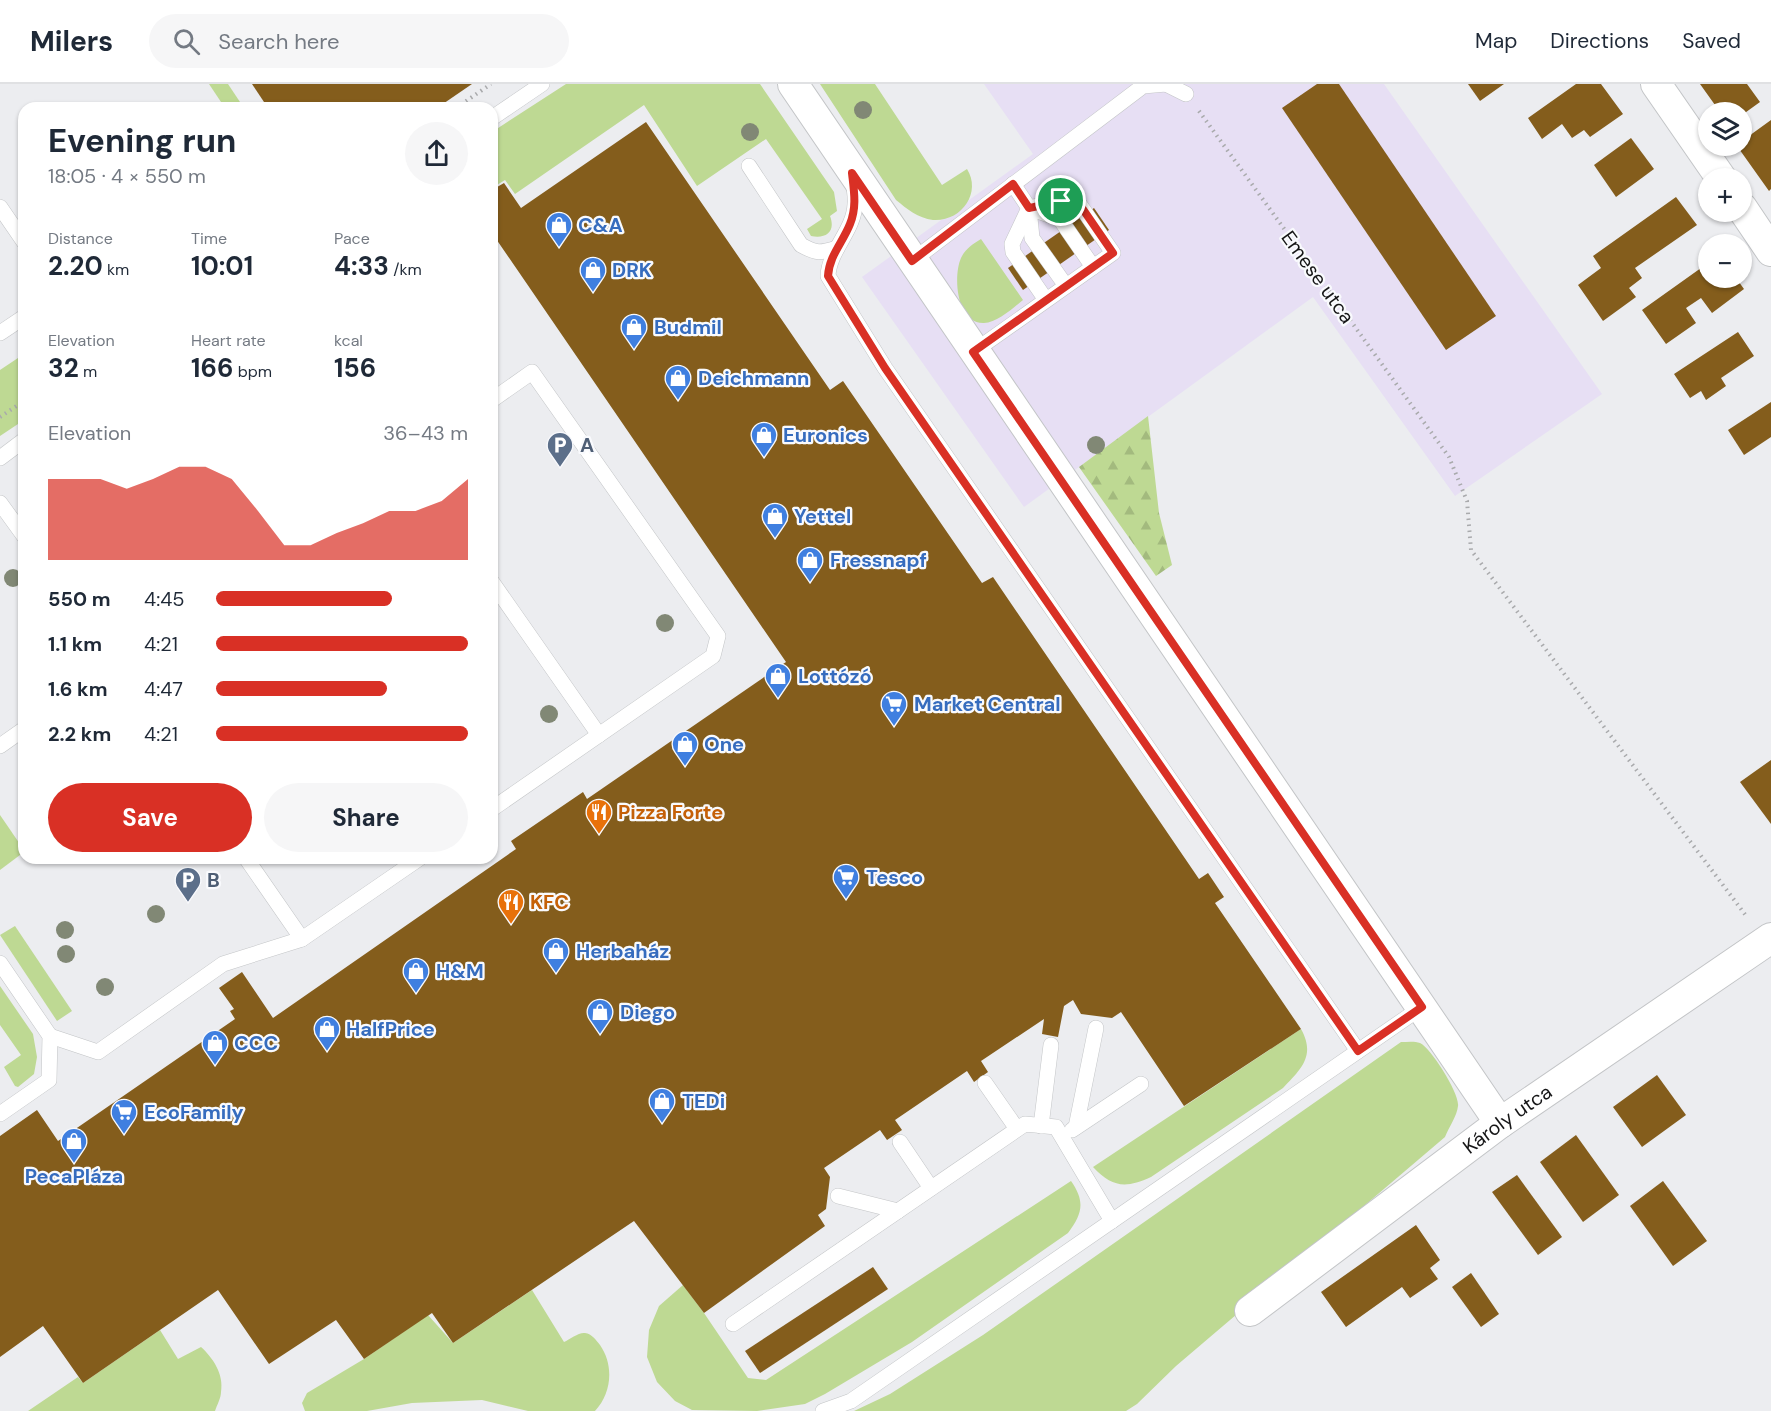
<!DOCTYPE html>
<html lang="en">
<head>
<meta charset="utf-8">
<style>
  :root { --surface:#fff; --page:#f6f6f7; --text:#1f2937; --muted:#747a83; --line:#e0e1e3; --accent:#d93025 }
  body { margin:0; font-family:"DM Sans",sans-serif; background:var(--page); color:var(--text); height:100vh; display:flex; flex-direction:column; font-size:22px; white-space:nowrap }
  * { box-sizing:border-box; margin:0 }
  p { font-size:20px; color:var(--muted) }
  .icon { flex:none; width:33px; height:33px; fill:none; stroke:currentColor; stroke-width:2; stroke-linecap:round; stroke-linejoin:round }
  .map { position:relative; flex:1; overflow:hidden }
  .details { position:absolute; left:18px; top:18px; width:480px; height:762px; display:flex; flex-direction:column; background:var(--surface); border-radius:18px; box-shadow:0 2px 4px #0004 }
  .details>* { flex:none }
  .fabs { position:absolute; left:1698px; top:18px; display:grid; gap:12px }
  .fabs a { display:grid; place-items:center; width:54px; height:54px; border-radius:50%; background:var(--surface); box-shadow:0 2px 4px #0004; font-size:30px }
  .pin { position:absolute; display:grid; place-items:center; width:51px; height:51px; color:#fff; margin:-26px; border:3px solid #fff; border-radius:50%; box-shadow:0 2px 6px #0007 }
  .round { display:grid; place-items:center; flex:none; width:63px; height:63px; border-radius:32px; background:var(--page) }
  .summary { display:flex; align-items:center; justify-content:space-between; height:102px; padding:0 30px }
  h1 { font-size:33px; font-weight:700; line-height:45px }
  .figures { display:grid; grid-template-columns:repeat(3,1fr); gap:9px; height:102px; padding:6px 30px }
  .figures div { display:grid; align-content:center }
  .figures b { font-size:26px; font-weight:700 }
  .figures small { font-size:16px; font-weight:400 }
  .figures p { font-size:16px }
  .chart { height:168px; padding:12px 30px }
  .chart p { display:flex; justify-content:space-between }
  .chart svg { width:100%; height:108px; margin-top:6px; fill:var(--accent); opacity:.7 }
  .cta { display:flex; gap:12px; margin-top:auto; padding:12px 30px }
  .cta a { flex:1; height:69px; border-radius:36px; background:var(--accent); color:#fff; font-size:24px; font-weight:700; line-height:69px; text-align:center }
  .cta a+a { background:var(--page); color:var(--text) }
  ul { padding:0 30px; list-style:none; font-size:20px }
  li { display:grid; grid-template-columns:96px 72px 1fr; align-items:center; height:45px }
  li i { height:15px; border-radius:8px; background:var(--accent) }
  header { display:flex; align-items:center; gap:36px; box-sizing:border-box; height:84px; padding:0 30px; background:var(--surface); border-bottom:2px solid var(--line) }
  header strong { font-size:28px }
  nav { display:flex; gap:33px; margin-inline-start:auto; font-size:21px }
  .search { width:420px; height:54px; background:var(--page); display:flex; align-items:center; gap:15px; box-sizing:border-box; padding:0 21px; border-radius:33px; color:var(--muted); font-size:22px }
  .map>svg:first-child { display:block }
</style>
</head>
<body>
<header>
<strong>Milers</strong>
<div class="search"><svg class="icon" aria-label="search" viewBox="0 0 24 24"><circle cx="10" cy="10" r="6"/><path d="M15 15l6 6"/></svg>Search here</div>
<nav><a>Map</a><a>Directions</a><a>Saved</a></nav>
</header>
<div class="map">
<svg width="1771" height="1327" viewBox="0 0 1771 1327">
  <defs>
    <pattern id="forest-firs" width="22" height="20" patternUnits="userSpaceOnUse" patternTransform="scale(1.5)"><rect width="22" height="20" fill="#bed993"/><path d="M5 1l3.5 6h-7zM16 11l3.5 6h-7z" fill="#a3ba7e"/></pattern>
  </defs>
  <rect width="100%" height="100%" fill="#ecedf0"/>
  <polygon fill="#e7dff4" points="984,0 1384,0 1602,310 1455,412 1313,213 1024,423 862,193 1033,70"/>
  <g fill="#bed993">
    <polygon points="209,0 228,0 244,24 225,24"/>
    <path d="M566,0H760L834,108L837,127L830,132C836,148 826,155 811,152L807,145L822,135L766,55L697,102L644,21L515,110L505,96L492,104V48Z"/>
    <path d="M820,0H875L942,101L967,85C982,109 961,138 933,136C918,134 907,125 896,116Z"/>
    <path d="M981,155L1023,216C1013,224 997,239 984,239C956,240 953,192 961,174C965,165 973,160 981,155Z"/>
    <polygon points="24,270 24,336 0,352 0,286"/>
    <polygon points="0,731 24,766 24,768 0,786"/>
    <polygon points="15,842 72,927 57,937 0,851"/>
    <polygon points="0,902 33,950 37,973 34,990 18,1003 15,1002 4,983 21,971 0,941"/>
    <path d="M1301,945C1316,972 1301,985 1283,1004L1151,1093C1125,1105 1112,1103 1093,1083Z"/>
    <path d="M1401,958C1407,958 1415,957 1420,959C1431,964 1460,1010 1458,1022C1457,1032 1449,1043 1445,1053L1176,1282L1137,1320L1126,1327H854L890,1310L983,1251Z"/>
    <path d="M1071,1097C1085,1117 1083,1129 1068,1149L912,1258L825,1310L805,1320L757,1327L692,1326L675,1317L657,1298L647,1273L649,1246L659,1222L683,1201L704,1229L748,1294L766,1296Z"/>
    <path d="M532,1206L564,1258C570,1255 579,1248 585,1249C592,1250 596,1256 600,1261C614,1281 612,1309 595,1327H528L482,1316L412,1319L367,1327H305L302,1319L307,1309L364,1275L428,1231L453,1259Z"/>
    <path d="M160,1246L178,1275L201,1263C213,1274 224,1290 221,1308C221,1314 217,1321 215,1327H28L78,1293L83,1299Z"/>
  </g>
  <polygon fill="url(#forest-firs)" points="1148,332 1159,429 1172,481 1156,492 1079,383"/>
  <g fill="#845d1c">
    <polygon points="252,0 472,0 437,24 268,24"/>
    <polygon points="1317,0 1339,0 1496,232 1446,266 1282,24"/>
    <polygon points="1468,0 1504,0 1480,17"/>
    <polygon points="1576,0 1601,0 1623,30 1590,53 1584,46 1572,54 1562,40 1542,55 1528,34"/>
    <polygon points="1700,0 1747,0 1760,18 1742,31 1742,28 1720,28"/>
    <polygon points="1771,36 1771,105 1769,107 1737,62 1742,62 1742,57"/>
    <polygon points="646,38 830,306 843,297 982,499 993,493 1199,795 1208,789 1224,813 1215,819 1301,945 1184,1022 1121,928 1112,934 1081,930 1073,916 1064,922 1058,953 1042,950 1044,935 981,977 988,988 974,998 967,987 895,1036 902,1046 887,1056 880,1046 824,1084 830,1093 826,1125 818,1131 825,1142 704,1229 634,1137 453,1259 432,1229 364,1275 336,1236 269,1280 218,1206 83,1299 43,1242 0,1273 0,1052 37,1026 58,1057 235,935 230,927 234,925 219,904 242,888 273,934 516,765 511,757 583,708 587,715 786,578 492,149 492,106 504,99 521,124"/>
    <polygon points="1631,54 1654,85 1616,113 1594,81"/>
    <polygon points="1676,113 1697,141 1635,184 1642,194 1629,204 1636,213 1603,237 1578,201 1601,184 1593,172"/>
    <polygon points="1094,124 1109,146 1023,206 1008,184"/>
    <polygon points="1708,179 1708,194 1736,194 1744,205 1712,229 1701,214 1686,224 1696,239 1666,260 1642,226"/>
    <polygon points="1738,248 1754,272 1721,294 1726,302 1706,316 1701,307 1690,314 1674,290"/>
    <polygon points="1771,318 1771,353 1744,371 1728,346"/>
    <polygon points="1771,676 1771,740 1740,698"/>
    <polygon points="1657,991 1686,1031 1642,1063 1613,1023"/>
    <polygon points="1576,1051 1619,1111 1583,1138 1540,1078"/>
    <polygon points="1517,1091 1562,1153 1538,1171 1492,1108"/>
    <polygon points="1663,1097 1707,1157 1673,1182 1630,1122"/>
    <polygon points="1416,1141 1440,1176 1430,1184 1438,1195 1410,1214 1402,1203 1346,1243 1321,1208"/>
    <polygon points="873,1183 888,1205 760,1289 745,1267"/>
    <polygon points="1471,1189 1499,1230 1481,1243 1452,1203"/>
  </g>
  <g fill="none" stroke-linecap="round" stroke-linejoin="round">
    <g stroke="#c3c5c7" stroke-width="16">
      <g id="service">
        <polyline points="1166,0 1186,10"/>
        <polyline points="492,34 542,0"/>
        <path d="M749,82L801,161C817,170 820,169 837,164"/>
        <polyline points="1013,100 1029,124 1032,154 1066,202"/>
        <path d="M854,101C854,107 856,114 855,120C854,147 829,166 828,192L885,284L1358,967"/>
        <polyline points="0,123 24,158"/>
        <polyline points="1029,124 1060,135 1093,183"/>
        <polyline points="912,177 1143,2 1166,0"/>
        <polyline points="0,249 24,233"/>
        <path d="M973,268L1113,169L1080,121C1064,113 1045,121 1029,124L1012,160L1013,168L1046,216"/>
        <polyline points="492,316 532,288 718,552 713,572 492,725"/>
        <polyline points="0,374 24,356"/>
        <polyline points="0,419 24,452"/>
        <polyline points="492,498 599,651"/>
        <polyline points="0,662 24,645"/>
        <polyline points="246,774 302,855"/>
        <polyline points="0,879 50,952 49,996 0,1030"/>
        <polyline points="50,952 98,968 223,880 302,855 420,774"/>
        <polyline points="985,999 1017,1045"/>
        <polyline points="1041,1042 1051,961"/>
        <polyline points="1076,1043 1096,944"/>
        <polyline points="1072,1046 1141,1000"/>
        <polyline points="900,1058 931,1104"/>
        <polyline points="838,1112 898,1127"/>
        <polyline points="733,1240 1025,1040 1056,1043 1112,1137"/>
        <polyline points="823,1327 851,1317 1422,923"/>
      </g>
    </g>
    <g stroke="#c3c5c7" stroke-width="32">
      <g id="minor">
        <path d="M793,0C1026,348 1267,691 1500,1039"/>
        <polyline points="1656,0 1721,94"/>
        <polyline points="1742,124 1771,167"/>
        <path id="s1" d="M1250,1227L1500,1039L1771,854"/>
      </g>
    </g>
    <g stroke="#a9aaac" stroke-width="4" stroke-dasharray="1.5 4.5" stroke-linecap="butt">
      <polyline points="456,24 491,0"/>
      <polyline points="1199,27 1449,373 1467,417 1471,466 1747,833"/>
      <polyline points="0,333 24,317"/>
    </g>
    <use href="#service" stroke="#fff" stroke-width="15"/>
    <use href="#minor" stroke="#fff" stroke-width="30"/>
  </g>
  <g fill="#818875">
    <circle cx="863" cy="26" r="9"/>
    <circle cx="750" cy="48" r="9"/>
    <circle cx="1096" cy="361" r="9"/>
    <circle cx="13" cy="494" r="9"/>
    <circle cx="665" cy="539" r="9"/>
    <circle cx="549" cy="630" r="9"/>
    <circle cx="156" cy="830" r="9"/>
    <circle cx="65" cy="846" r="9"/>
    <circle cx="66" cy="870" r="9"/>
    <circle cx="105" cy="903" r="9"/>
  </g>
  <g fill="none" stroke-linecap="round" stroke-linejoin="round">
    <g stroke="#fff" stroke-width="12">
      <path id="route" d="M852,89L912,177L1013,100L1029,124C1045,121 1064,113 1080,121L1113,169L973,268L1422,923L1358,967L885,284L828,192C829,172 843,158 850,140C857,123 854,107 852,89Z"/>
    </g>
    <use href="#route" stroke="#d93025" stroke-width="8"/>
  </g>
  <defs>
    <g id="shop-pin" transform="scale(1.35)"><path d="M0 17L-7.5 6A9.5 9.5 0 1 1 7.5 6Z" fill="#3f7fe0" stroke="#f9fafd"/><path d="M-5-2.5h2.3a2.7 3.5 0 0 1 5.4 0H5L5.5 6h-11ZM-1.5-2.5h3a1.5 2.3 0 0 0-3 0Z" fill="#fff"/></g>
    <g id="parking-pin" transform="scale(1.35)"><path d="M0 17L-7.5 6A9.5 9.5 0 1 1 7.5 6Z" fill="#5c6f8a" stroke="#f9fafd"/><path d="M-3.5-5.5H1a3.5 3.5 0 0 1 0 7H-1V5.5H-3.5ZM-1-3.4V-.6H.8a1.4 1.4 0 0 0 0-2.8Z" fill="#fff"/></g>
    <g id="supermarket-pin" transform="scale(1.35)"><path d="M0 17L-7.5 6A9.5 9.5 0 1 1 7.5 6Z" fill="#3f7fe0" stroke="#f9fafd"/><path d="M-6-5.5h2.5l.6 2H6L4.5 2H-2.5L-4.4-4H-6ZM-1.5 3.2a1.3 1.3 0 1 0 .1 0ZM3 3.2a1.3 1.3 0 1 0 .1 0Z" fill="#fff"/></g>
    <g id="restaurant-pin" transform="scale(1.35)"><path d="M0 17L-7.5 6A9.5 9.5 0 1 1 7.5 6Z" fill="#e8710a" stroke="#f9fafd"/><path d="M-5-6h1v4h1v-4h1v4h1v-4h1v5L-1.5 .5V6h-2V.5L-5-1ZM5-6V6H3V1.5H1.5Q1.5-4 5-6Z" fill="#fff"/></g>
  </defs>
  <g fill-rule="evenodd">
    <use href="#shop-pin" x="559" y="141"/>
    <use href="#shop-pin" x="593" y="186"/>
    <use href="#shop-pin" x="634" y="243"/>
    <use href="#shop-pin" x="678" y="294"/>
    <use href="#shop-pin" x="764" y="351"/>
    <use href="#parking-pin" x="560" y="361"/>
    <use href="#shop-pin" x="775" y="432"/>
    <use href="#shop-pin" x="810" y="476"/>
    <use href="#shop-pin" x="778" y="592"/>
    <use href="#supermarket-pin" x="894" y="620"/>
    <use href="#shop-pin" x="685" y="660"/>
    <use href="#restaurant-pin" x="599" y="728"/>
    <use href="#supermarket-pin" x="846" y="793"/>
    <use href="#parking-pin" x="188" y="796"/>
    <use href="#restaurant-pin" x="511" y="818"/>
    <use href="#shop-pin" x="556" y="867"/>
    <use href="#shop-pin" x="416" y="887"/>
    <use href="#shop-pin" x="600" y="928"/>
    <use href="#shop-pin" x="327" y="945"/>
    <use href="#shop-pin" x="215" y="959"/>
    <use href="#shop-pin" x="662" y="1017"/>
    <use href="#supermarket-pin" x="124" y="1028"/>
    <use href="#shop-pin" x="74" y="1057"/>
  </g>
  <g text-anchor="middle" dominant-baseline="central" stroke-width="4.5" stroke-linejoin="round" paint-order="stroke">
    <g font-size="20" font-weight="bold" fill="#366cbe" stroke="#f9fafd" text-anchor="start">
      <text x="578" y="141">C&amp;A</text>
      <text x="612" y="186">DRK</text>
      <text x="654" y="243">Budmil</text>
      <text x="698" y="294">Deichmann</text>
      <text x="783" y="351">Euronics</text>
      <text x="794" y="432">Yettel</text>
      <text x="830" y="476">Fressnapf</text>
      <text x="798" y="592">Lottózó</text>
      <text x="914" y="620">Market Central</text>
      <text x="704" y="660">One</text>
      <text x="866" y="793">Tesco</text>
      <text x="576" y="867">Herbaház</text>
      <text x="436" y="887">H&amp;M</text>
      <text x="620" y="928">Diego</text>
      <text x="346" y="945">HalfPrice</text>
      <text x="234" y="959">CCC</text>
      <text x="682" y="1017">TEDi</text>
      <text x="144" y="1028">EcoFamily</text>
      <text x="74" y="1092" text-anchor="middle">PecaPláza</text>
    </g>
    <g font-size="20" fill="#161617" stroke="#f9fafd">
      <text transform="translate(1318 193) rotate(54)">Emese utca</text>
      <text stroke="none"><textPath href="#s1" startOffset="321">Károly utca</textPath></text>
    </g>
    <g font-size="20" font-weight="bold" fill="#4e5e75" stroke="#f9fafd" text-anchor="start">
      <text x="580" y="361">A</text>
      <text x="207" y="796">B</text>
    </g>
    <g font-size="20" font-weight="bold" fill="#c56008" stroke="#f9fafd" text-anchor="start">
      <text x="618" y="728">Pizza Forte</text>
      <text x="530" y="818">KFC</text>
    </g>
  </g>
</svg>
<div class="fabs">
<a><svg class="icon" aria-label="layers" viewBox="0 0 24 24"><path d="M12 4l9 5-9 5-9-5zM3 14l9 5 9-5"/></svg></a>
<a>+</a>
<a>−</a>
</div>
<div class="pin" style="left:1061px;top:117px;background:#1e9e55"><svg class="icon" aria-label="arrive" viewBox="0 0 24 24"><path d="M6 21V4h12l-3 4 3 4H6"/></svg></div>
<section class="details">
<div class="summary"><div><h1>Evening run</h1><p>18:05 · 4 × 550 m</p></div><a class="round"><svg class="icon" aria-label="share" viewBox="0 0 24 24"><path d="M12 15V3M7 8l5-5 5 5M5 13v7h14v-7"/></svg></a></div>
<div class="figures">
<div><p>Distance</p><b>2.20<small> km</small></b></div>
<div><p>Time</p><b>10:01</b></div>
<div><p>Pace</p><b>4:33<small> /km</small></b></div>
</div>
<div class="figures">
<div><p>Elevation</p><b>32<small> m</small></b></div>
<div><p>Heart rate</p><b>166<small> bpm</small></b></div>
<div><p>kcal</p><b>156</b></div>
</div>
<div class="chart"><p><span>Elevation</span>36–43 m</p>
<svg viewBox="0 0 160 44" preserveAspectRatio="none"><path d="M0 44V11L10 11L20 11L30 15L40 11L50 6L60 6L70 11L80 24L90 38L100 38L110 33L120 29L130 24L140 24L150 20L160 11V44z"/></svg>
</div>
<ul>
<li><b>550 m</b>4:45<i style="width:70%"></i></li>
<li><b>1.1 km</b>4:21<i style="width:100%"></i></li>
<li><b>1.6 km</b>4:47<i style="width:68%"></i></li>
<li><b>2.2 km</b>4:21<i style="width:100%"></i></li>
</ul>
<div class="cta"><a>Save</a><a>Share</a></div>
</section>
</div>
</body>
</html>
